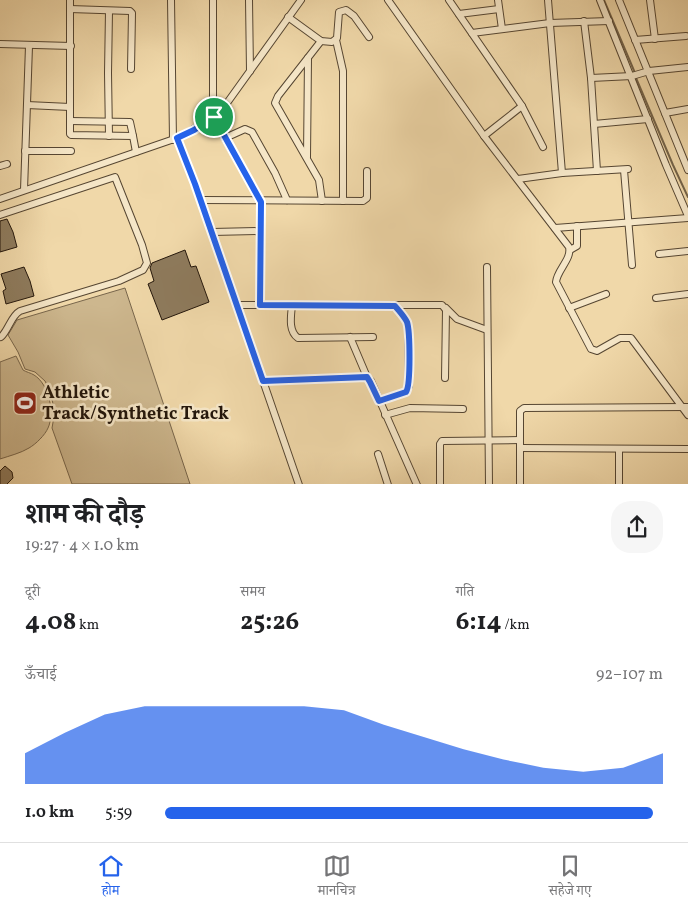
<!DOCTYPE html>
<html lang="hi">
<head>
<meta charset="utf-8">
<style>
  :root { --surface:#fff; --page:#f6f6f6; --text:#202124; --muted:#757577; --line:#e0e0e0; --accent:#2563eb }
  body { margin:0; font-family:Vollkorn,"Noto Serif Devanagari",serif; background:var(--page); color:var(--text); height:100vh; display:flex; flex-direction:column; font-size:19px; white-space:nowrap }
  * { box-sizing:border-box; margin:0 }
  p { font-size:16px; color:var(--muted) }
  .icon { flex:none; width:28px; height:28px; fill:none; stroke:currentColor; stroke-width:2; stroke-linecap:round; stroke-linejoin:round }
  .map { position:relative; height:484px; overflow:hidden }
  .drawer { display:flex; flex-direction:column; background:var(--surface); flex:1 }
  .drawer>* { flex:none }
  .pin { position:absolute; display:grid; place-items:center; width:42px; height:42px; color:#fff; margin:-21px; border:2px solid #fff; border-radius:50%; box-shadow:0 1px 5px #0007 }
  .round { display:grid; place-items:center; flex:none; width:52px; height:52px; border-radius:20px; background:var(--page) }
  .summary { display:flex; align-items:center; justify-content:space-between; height:85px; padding:0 25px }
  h1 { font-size:28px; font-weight:700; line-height:38px }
  .metrics { display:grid; grid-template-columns:repeat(3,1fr); gap:8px; height:85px; padding:5px 25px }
  .metrics div { display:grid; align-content:center }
  .metrics b { font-size:25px; font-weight:700 }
  .metrics small { font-size:14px; font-weight:400 }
  .metrics p { font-size:14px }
  .chart { height:140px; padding:10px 25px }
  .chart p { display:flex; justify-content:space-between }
  .chart svg { width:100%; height:90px; margin-top:5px; fill:var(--accent); opacity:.7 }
  ul { padding:0 25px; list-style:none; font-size:16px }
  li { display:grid; grid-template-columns:80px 60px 1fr; align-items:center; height:38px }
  li i { height:12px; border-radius:6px; background:var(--accent) }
  .tabs { display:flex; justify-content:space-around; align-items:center; height:70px; border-top:1px solid var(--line); background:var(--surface); font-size:14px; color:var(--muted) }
  .tabs a { display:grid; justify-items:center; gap:2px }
  .tabs .current { color:var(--accent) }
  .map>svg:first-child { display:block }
</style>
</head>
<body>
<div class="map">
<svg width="688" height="485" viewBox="0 0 688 485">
  <rect width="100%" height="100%" fill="#f0d8a9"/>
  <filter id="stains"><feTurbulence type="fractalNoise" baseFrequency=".004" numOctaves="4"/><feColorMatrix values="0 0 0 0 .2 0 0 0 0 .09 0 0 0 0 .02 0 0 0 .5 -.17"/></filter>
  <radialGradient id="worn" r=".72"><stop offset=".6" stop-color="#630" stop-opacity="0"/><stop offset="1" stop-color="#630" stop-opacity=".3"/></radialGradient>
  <g fill="#cdb78e" stroke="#78664c">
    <polygon points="125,288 190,484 72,484 52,428 55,411 49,389 45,381 35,372 25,369 18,352 8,335 17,320"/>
    <path d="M16,356L23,370C26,372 31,373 34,375C49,384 55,413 48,428C45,435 36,444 29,448C21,453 9,456 0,459V362Z"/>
  </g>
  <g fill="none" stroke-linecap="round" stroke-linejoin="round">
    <g stroke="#746349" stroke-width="2">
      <polyline points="604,0 635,73"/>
      <polyline points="636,78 673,165 688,197"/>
    </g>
  </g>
  <g fill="#8e7b5d" stroke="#23160b">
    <polygon points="7,219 13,232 17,247 0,252 0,221"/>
    <polygon points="185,250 191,267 196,266 209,302 162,320 148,284 154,281 150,268 152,263"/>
    <polygon points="24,267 30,281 34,296 6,304 3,291 6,289 1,274"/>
    <polygon points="5,466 12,472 13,478 6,485 0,485 0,471"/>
  </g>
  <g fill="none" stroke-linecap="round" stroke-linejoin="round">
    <g stroke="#564632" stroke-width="8">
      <g id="street">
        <polyline points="70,0 70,134 71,135 133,136 136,152"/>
        <polyline points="171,0 173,140"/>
        <polyline points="213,0 213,117 261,202 260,305"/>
        <polyline points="249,0 250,71"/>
        <path d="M388,0L484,136L569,247C572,259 557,270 556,282L591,349L597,351L620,338H631L688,415"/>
        <polyline points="449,0 522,106 543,147"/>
        <polyline points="498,0 502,29"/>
        <polyline points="548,0 562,173"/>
        <polyline points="600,0 666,165 688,216"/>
        <polyline points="619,0 688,170"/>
        <polyline points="650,0 655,39"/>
        <polyline points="70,9 130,11 132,13 131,69"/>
        <polyline points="459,14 499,9"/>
        <polyline points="288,17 321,41 332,42 337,38 339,12 346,10 354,16 369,37"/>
        <polyline points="584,21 591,78 597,171"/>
        <polyline points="472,33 550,23 609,21"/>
        <polyline points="336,40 343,71 343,201"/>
        <polyline points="635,40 686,36"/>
        <polyline points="321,41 278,96 275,103 319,180 322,201"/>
        <polyline points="0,44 71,46"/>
        <polyline points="591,78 632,76 649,71 688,67"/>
        <polyline points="27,105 70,107"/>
        <polyline points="665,113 688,109"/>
        <polyline points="70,121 130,122 133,136"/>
        <polyline points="594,124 648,119"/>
        <polyline points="109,136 108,73 109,11"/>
        <polyline points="484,136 522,106"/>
        <polyline points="177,138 195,184 299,485"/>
        <polyline points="225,138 245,129 252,132 275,173 287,200"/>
        <polyline points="25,151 71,151"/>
        <polyline points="307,157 308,58"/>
        <polyline points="0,166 7,164"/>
        <polyline points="624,170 632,265"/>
        <polyline points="518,179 562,173 628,169"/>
        <polyline points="24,190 29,46"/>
        <path d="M0,199L177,138C196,129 212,118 227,103L301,0"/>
        <polyline points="200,200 363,201 367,198 367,171"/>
        <path d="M0,215L115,177L142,245L147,263L143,270L119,281L20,311C11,316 9,329 1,337"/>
        <polyline points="555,228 688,218"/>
        <polyline points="212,232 261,231"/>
        <polyline points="570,250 577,246 577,226"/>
        <polyline points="659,254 688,251"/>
        <polyline points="487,267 489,485"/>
        <polyline points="656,298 688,294"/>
        <polyline points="237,305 442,305 446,310 445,378"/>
        <path d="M292,305C291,316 288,331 298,338L373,337"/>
        <polyline points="446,308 457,319 487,330"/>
        <polyline points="569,308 606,294"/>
        <polyline points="350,337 367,377"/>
        <polyline points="263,381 367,377 371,381 417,485"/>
        <polyline points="379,401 406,392 409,386 408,325 404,317 395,306"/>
        <polyline points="385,415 410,408 463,409"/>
        <polyline points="520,448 688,449"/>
        <polyline points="378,454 388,485"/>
        <polyline points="440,485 440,444 442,441 520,440"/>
        <polyline points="520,485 520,411 524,408 688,407"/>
        <polyline points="619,485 619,449"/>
      </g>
    </g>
    <use href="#street" stroke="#f5e6c7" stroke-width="6"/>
  </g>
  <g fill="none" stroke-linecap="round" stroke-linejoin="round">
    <g stroke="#fff" stroke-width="10">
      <path id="route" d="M214,117L261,202L260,305L395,306C399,311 404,316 407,322C410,331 411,385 406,392L379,401L370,382L367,377L263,381L195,184L177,138L194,130Z"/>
    </g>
    <use href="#route" stroke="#2563eb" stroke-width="6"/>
  </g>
  <defs>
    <g id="stadium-square" transform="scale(1.25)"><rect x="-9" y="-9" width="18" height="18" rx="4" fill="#8f2418" stroke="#f5e6c7"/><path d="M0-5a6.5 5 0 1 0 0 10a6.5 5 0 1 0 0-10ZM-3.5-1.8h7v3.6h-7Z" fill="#fff"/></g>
  </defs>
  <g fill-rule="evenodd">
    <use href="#stadium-square" x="25" y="403"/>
  </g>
  <g text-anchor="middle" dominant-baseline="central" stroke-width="5" stroke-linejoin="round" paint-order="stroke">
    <g font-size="18" font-weight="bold" fill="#23160b" stroke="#f5e6c7" text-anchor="start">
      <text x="42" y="393">Athletic<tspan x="42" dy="21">Track/Synthetic Track</tspan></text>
    </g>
  </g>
  <rect width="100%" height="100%" filter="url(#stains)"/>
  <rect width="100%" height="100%" fill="url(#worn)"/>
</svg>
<div class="pin" style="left:214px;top:117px;background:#1e9e55"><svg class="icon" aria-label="arrive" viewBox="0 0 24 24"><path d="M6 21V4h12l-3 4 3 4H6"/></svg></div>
</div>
<section class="drawer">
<div class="summary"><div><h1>शाम की दौड़</h1><p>19:27 · 4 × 1.0 km</p></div><a class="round"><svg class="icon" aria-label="share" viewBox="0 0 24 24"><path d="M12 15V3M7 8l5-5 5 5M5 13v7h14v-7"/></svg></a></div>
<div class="metrics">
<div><p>दूरी</p><b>4.08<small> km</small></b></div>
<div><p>समय</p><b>25:26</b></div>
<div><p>गति</p><b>6:14<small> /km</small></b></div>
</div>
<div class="chart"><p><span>ऊँचाई</span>92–107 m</p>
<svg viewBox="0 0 160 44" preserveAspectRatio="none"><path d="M0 44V29L10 19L20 10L30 6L40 6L50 6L60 6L70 6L80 8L90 15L100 21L110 27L120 32L130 36L140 38L150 36L160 29V44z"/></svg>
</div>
<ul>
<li><b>1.0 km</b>5:59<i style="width:98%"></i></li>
</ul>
</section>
<nav class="tabs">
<a class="current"><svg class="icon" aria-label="home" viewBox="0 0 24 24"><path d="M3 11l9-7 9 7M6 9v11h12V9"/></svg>होम</a>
<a><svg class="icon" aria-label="map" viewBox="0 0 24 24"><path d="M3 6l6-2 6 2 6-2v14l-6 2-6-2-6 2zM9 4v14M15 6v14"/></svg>मानचित्र</a>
<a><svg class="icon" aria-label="saved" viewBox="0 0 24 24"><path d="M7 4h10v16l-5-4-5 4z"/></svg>सहेजे गए</a>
</nav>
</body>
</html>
